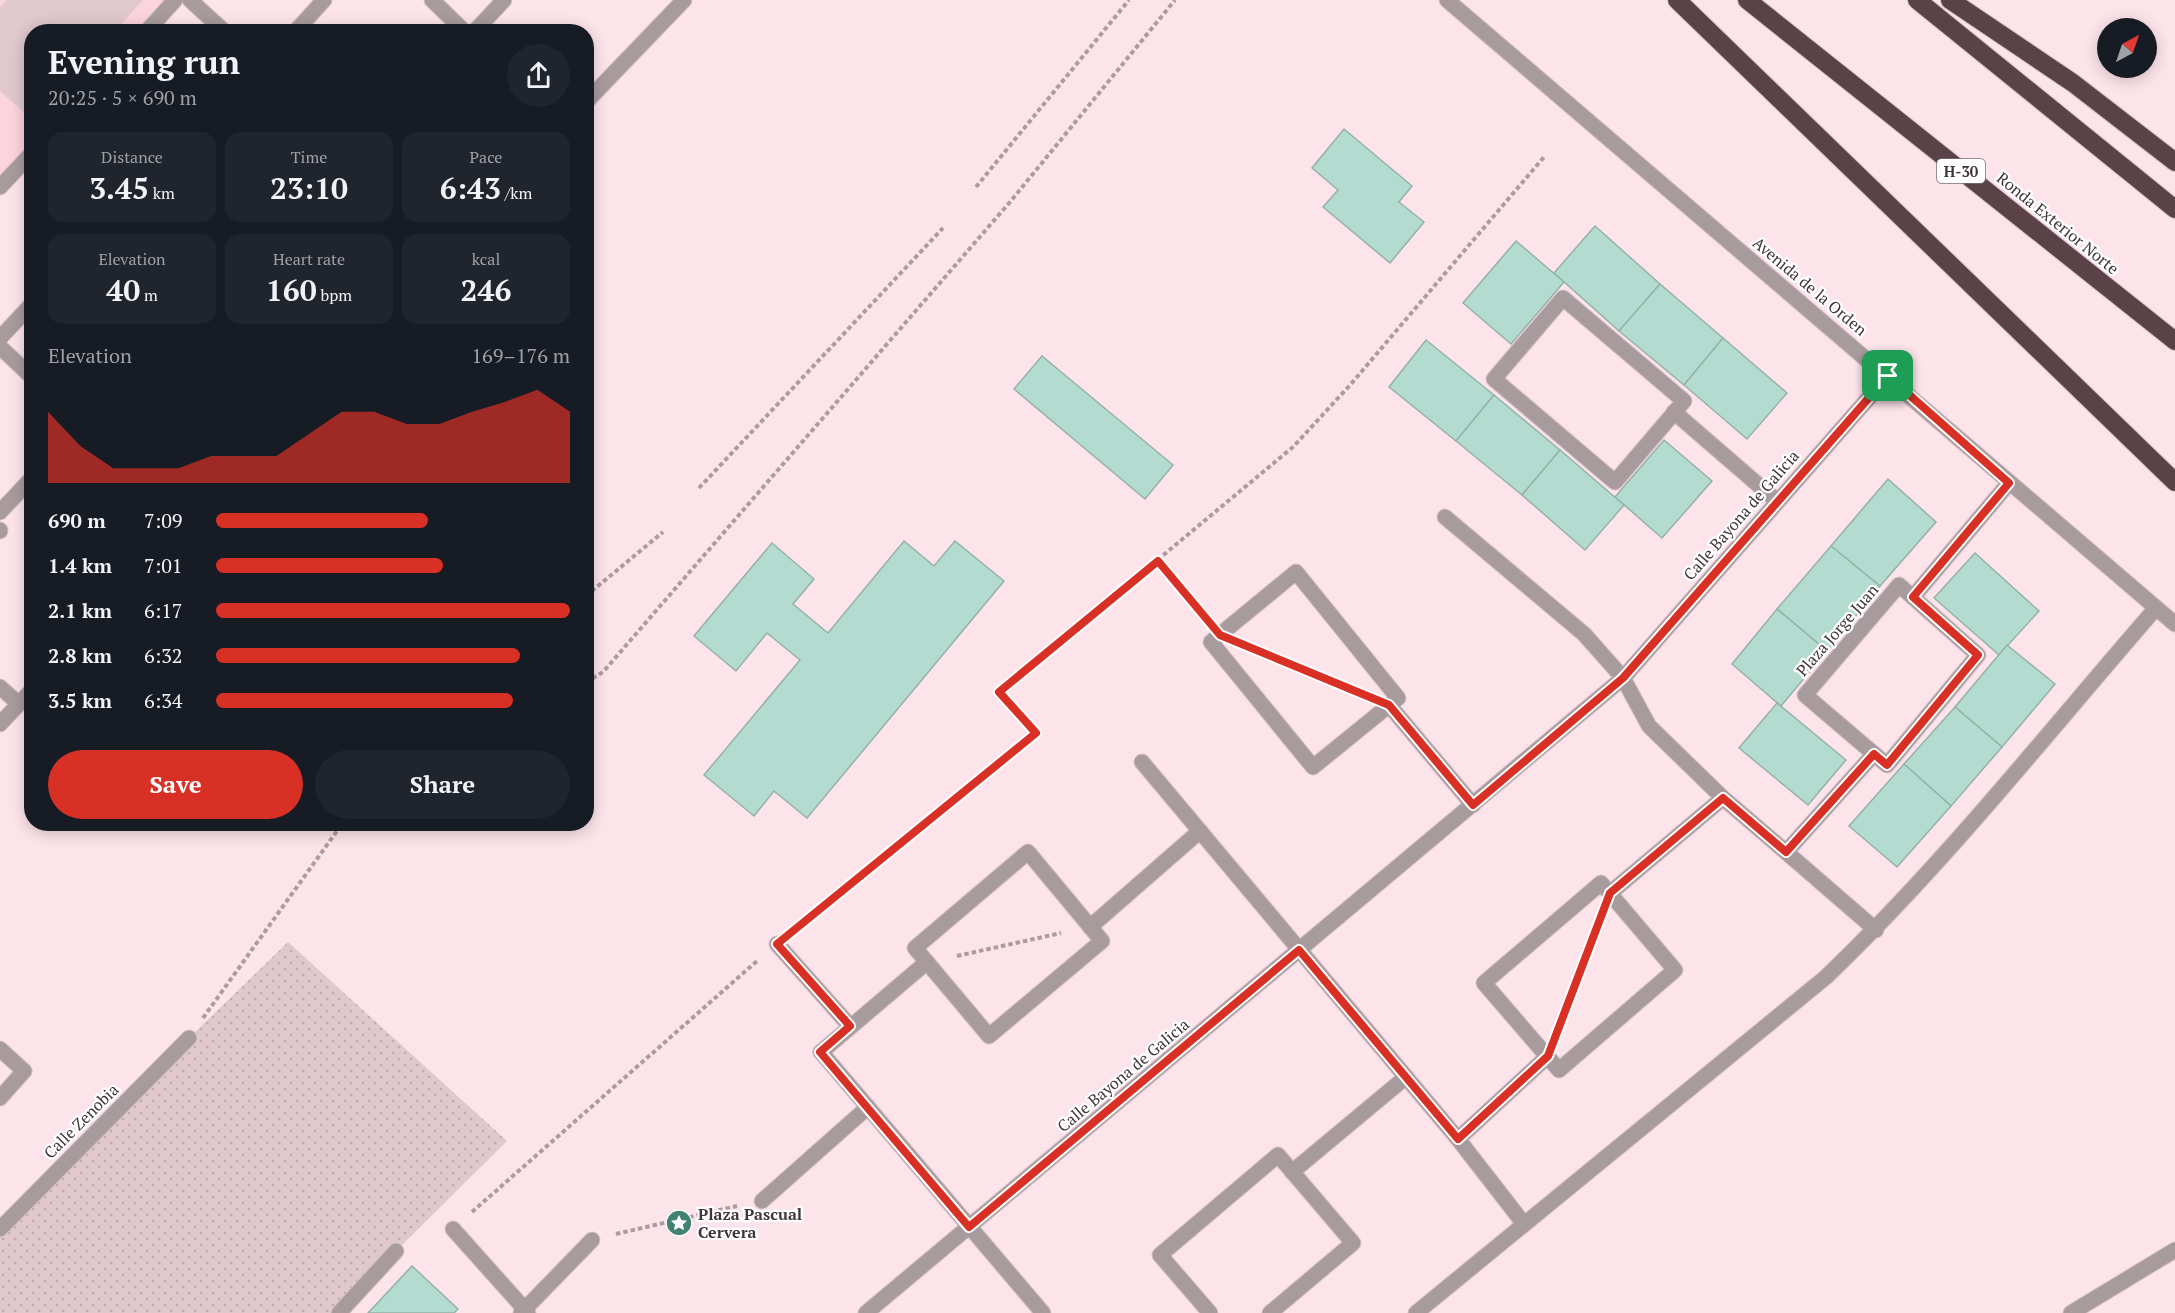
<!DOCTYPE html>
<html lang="en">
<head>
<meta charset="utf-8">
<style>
  :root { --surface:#171b24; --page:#20242c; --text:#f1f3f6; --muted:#9ea1a6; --accent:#d93025 }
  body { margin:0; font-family:"PT Serif",serif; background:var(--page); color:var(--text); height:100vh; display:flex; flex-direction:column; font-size:22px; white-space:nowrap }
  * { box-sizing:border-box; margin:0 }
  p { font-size:20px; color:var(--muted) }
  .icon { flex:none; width:33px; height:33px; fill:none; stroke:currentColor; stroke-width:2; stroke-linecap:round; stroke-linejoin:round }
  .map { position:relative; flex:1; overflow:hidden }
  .panel { position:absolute; left:24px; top:24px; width:570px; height:807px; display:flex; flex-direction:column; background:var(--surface); border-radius:24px; box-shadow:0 3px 15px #0003 }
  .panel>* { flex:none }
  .needle { width:39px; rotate:40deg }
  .tools { position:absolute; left:2097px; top:18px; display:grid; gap:12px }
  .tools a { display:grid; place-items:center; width:60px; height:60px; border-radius:50%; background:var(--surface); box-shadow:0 3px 15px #0003; font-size:30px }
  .pin { position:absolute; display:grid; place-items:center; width:51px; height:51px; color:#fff; margin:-26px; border-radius:12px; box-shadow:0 3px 9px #0006 }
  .round { display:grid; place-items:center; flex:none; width:63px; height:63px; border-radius:32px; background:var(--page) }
  .summary { display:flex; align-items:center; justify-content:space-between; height:102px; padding:0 24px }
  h1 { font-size:33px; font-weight:700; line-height:45px }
  .figures { display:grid; grid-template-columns:repeat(3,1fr); gap:9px; height:102px; padding:6px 24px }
  .figures div { display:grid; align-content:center; border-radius:15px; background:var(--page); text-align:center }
  .figures b { font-size:30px; font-weight:700 }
  .figures small { font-size:16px; font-weight:400 }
  .figures p { font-size:16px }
  .chart { height:168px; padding:12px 24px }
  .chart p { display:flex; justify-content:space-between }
  .chart svg { width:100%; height:108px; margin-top:6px; fill:var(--accent); opacity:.7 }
  .button { display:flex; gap:12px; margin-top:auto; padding:12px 24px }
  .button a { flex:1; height:69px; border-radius:36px; background:var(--accent); color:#fff; font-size:24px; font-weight:700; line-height:69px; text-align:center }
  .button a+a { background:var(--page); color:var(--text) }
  ul { padding:0 24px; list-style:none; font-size:20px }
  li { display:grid; grid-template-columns:96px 72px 1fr; align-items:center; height:45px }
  li i { height:15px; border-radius:8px; background:var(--accent) }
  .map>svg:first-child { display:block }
</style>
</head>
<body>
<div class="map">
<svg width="2175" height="1313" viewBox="0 0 2175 1313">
  <defs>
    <pattern id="grass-dots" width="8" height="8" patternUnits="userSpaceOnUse" patternTransform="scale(1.5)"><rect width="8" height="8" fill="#e0c8cd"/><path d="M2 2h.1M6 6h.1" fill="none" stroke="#c1acb1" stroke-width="1.8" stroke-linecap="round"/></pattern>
  </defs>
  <rect width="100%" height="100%" fill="#fde4ea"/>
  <polygon fill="#fbd4dd" points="0,0 174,0 144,31 32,32 31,147 0,180"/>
  <polygon fill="url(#grass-dots)" points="288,942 507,1141 396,1251 339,1313 0,1313 0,1229 189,1038"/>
  <polygon fill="#e0c8cd" points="7,0 143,0 115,31 32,32 31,119 0,91 0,8"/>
  <g fill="#b4dbcf" stroke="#94b2a9" stroke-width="1.5">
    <polygon points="1344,129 1412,186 1399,202 1424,222 1390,263 1323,207 1338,190 1312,168"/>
    <polygon points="1595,226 1660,284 1619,331 1554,273"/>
    <polygon points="1516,241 1564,282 1511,344 1463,303"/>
    <polygon points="1660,284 1723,338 1684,385 1619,331"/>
    <polygon points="1723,338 1787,393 1747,439 1684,385"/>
    <polygon points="1426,340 1494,395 1456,441 1389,387"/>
    <polygon points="1042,356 1173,465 1145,499 1014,389"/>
    <polygon points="1494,395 1560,450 1522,495 1456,441"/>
    <polygon points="1664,440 1712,481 1662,538 1615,497"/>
    <polygon points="1560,450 1624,505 1585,550 1522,495"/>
    <polygon points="1888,479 1936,522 1880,586 1831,546"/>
    <polygon points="904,541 934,566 955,541 1004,581 807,818 774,791 754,816 704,775 800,660 767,633 736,671 694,636 772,543 814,579 793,604 828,633"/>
    <polygon points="1831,546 1880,586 1827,651 1777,609"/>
    <polygon points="1975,553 2039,611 1999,655 1934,598"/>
    <polygon points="1777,609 1827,651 1781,706 1732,664"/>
    <polygon points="2007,645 2055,684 2002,747 1955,707"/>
    <polygon points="1777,703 1846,760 1808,805 1739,748"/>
    <polygon points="1955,707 2002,747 1951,806 1904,764"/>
    <polygon points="1904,764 1951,806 1897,867 1849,826"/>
    <polygon points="412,1266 458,1309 454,1313 368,1313"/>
  </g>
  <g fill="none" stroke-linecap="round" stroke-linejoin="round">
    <g stroke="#d7c1c6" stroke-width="17">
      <g id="pedestrian">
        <polyline points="190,0 225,32"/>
        <polyline points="432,0 465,32"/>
        <polyline points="146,32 175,0"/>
        <polyline points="295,32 324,0"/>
        <polyline points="474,32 504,0"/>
        <polyline points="0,187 32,153"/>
        <polygon points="1563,298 1684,401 1615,482 1494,379"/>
        <polyline points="0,338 32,304"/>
        <polyline points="1674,412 1777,501"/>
        <polyline points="0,512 32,478"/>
        <polyline points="0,530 0,531"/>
        <polygon points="1296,572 1398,698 1313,767 1211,642"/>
        <polygon points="1899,585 1978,655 1887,765 1805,695"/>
        <polyline points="1913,597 2009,483"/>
        <polyline points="0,687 19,704"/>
        <polyline points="1389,705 1473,805"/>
        <polyline points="1874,754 1786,852 1876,930"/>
        <polygon points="1028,852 1102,941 989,1036 915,948"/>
        <polygon points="1601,883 1675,970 1559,1070 1484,983"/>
        <polyline points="1610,893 1723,798"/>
        <polyline points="1090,927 1200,831"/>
        <polyline points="777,944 850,1026"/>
        <polyline points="821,1052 927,962"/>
        <polyline points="0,1098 24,1071"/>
        <polyline points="1292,1172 1406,1077"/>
        <polyline points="762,1201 868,1107"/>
        <polyline points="1524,1224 1458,1139 1548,1056"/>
        <polyline points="0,1229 189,1038"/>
        <polyline points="453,1229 528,1313"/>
        <polyline points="339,1313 396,1251"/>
        <polyline points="521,1313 592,1240"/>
        <polyline points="1210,1313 1160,1255 1278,1155 1353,1243 1270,1313"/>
        <path d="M1416,1313L1826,977C1945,863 2048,732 2156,608"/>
        <polyline points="2071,1313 2175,1250"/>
      </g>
    </g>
    <g stroke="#d7c1c6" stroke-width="17">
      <g id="minor">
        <polyline points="586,102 684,0"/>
        <polyline points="0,347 32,377"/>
        <polyline points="1445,517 1584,634 1623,678 1649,726 1723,798 1786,852"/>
        <polyline points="0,724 32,690"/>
        <polyline points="1142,762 1458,1139"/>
        <polyline points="0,1049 24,1071"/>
        <polyline points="821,1052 1043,1313"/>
        <polyline points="866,1313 1623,678 1888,376"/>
      </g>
    </g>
    <g stroke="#d7c1c6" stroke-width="17">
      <polyline id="tertiary" points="1447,0 2175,624"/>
    </g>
    <g stroke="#d7c1c6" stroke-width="20">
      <g id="motorway">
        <polyline points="1677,0 2175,482"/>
        <polyline points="1747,0 2175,341"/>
        <polyline points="1917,0 2175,209"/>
        <polyline points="1950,0 2073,83 2175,162"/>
      </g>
    </g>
    <g stroke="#ae9a9f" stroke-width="4" stroke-dasharray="4.5 3" stroke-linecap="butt">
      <polyline points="976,187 1129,0"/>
      <polyline points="699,488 943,228"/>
      <polyline points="1158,561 1202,614"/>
      <polyline points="586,596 663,532"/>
      <polyline points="1252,648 1355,691"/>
      <polyline points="586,682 603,672 1010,202 1175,0"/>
      <polyline points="797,928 1036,733 999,692 1293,447 1351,384 1544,157"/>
      <polyline points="957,956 1061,933"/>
      <polyline points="203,1018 342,824"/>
      <polyline points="1559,1028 1599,923"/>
      <polyline points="472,1212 757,961"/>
      <polyline points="616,1234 737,1206"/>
    </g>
    <use href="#pedestrian" stroke="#a89b9e" stroke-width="15"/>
    <use href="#minor" stroke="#a89b9e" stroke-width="15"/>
    <use href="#tertiary" stroke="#a89b9e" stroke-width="15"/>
    <use href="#motorway" stroke="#5b4248" stroke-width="18"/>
  </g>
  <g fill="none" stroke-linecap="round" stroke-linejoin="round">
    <g stroke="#fff" stroke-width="12">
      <polygon id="route" points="1888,376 2009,483 1913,597 1978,655 1887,765 1874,754 1786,852 1723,798 1610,893 1548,1056 1458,1139 1299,950 969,1227 820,1052 850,1026 777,944 1036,733 999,692 1158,561 1220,635 1389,705 1473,805 1623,678"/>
    </g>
    <use href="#route" stroke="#d93025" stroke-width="8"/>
  </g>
  <defs>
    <g id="sight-disc" transform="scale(1.35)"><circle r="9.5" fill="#418271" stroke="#fff"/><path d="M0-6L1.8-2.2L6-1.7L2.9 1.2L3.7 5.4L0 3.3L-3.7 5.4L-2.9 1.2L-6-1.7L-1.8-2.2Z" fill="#fff"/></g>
  </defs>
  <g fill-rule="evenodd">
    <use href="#sight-disc" x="679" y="1223"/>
  </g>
  <g text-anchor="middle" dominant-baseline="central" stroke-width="4.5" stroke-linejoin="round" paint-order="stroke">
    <rect fill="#fff" stroke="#7a7173" stroke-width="1.5" x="1937" y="159" width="48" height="24" rx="4.5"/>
    <g font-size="15" font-weight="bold" fill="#413437">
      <text x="1961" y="171">H-30</text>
    </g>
    <g font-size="16" fill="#413437" stroke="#fff">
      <text transform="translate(2058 223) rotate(39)">Ronda Exterior Norte</text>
      <text transform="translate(1810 286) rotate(40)">Avenida de la Orden</text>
      <text transform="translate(1741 515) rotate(-49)">Calle Bayona de Galicia</text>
      <text transform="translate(1837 630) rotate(-49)">Plaza Jorge Juan</text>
      <text transform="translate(1123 1075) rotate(-40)">Calle Bayona de Galicia</text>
      <text transform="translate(81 1121) rotate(-45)">Calle Zenobia</text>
    </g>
    <g font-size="16" font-weight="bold" fill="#413437" stroke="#fff" text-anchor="start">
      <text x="698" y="1214">Plaza Pascual<tspan x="698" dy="18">Cervera</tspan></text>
    </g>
  </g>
</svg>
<div class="tools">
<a><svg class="needle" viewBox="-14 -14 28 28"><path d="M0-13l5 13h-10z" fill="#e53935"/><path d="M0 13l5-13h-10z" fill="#9ea1a6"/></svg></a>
</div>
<div class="pin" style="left:1888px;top:376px;background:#1e9e55"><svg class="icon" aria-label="arrive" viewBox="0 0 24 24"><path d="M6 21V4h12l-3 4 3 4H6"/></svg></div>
<section class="panel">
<div class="summary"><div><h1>Evening run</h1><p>20:25 · 5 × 690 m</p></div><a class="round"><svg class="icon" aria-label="share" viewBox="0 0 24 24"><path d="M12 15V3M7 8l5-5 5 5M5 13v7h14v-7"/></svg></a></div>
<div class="figures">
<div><p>Distance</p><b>3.45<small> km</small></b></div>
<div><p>Time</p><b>23:10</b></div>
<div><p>Pace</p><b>6:43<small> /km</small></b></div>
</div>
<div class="figures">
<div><p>Elevation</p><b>40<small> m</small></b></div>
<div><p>Heart rate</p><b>160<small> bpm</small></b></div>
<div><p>kcal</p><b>246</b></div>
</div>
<div class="chart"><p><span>Elevation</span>169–176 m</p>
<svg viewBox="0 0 160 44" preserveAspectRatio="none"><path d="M0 44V15L10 29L20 38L30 38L40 38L50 33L60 33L70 33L80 24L90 15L100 15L110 20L120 20L130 15L140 11L150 6L160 15V44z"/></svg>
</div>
<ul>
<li><b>690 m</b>7:09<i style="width:60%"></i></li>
<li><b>1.4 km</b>7:01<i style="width:64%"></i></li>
<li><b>2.1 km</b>6:17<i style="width:100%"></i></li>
<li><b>2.8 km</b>6:32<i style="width:86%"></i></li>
<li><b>3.5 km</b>6:34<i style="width:84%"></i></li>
</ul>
<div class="button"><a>Save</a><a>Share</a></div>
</section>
</div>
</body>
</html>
